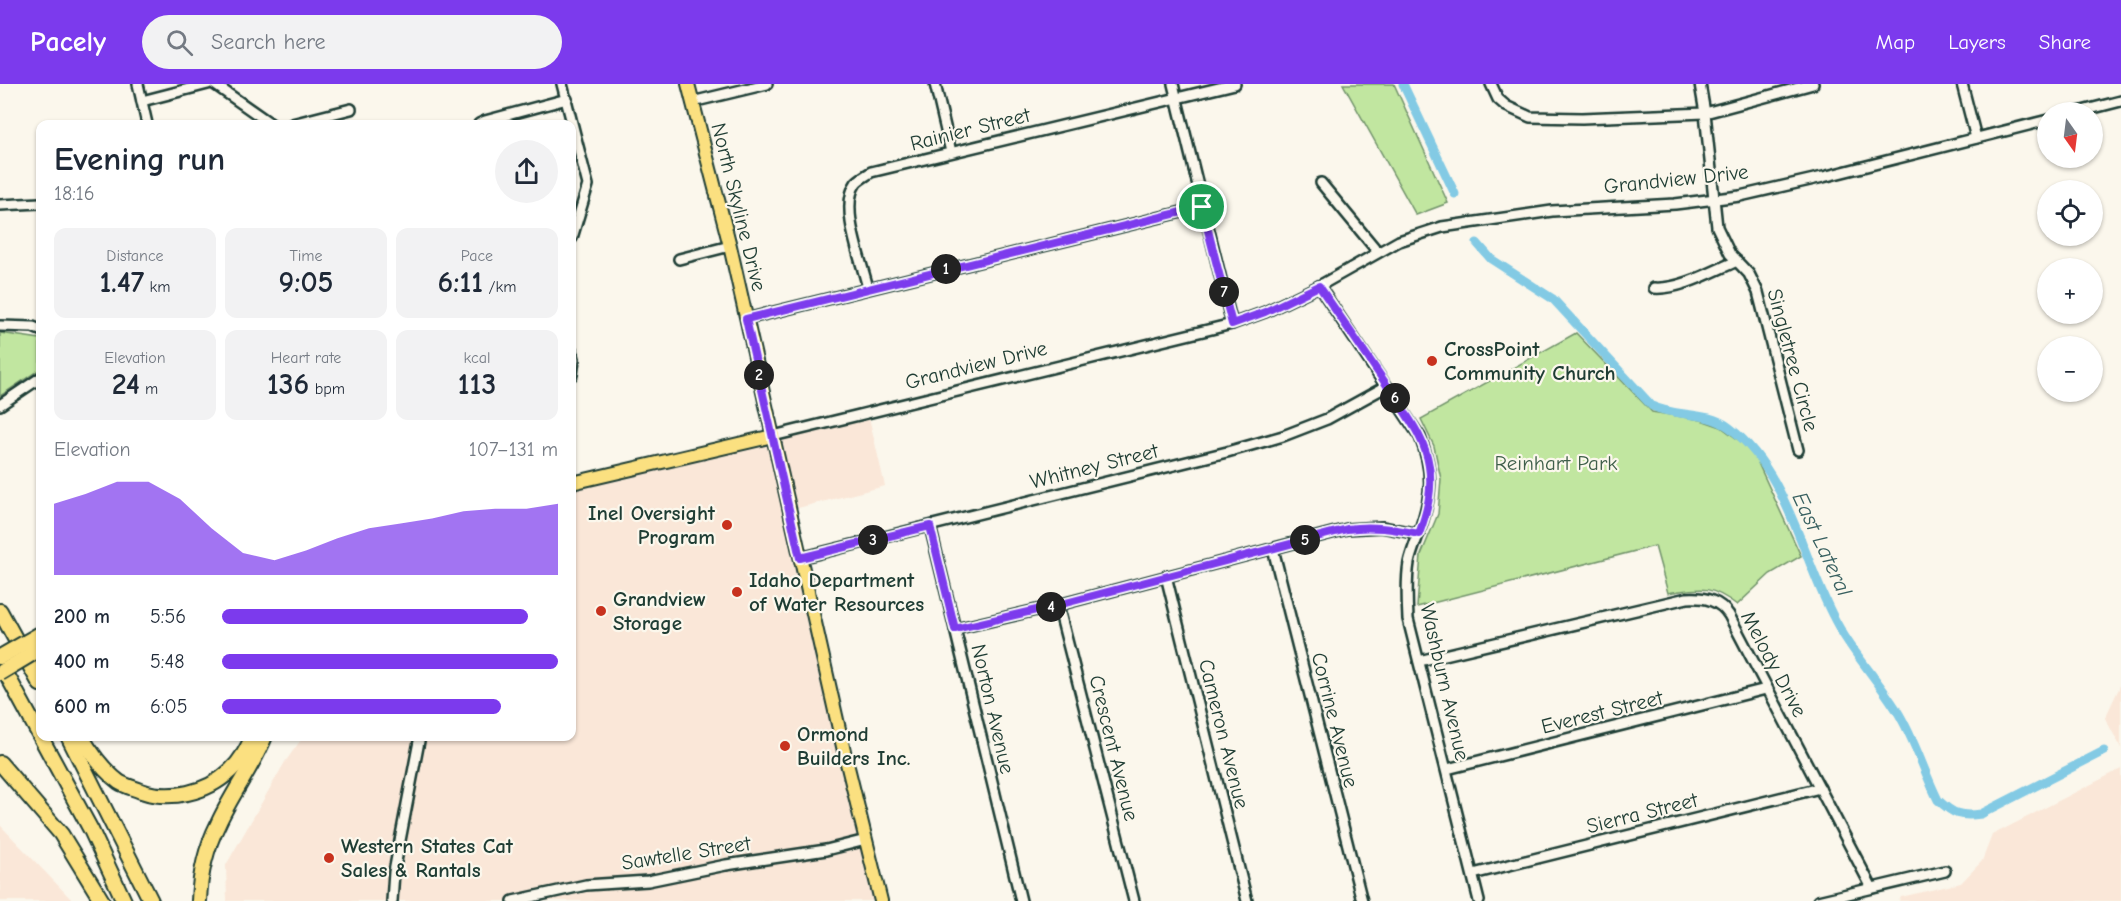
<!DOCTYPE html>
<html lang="en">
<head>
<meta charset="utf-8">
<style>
  :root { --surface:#fff; --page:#f2f2f3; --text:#1f2937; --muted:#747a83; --accent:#7c3aed }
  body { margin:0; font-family:"Comic Neue",sans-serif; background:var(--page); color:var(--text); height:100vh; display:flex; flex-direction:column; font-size:22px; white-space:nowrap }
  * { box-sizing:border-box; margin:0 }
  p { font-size:20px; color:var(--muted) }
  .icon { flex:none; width:33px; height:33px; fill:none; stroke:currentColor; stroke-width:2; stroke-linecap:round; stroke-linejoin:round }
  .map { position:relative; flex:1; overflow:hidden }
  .details { position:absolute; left:36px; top:36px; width:540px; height:621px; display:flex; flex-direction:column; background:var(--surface); border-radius:12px; box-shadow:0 2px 4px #0004 }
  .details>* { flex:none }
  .needle { width:39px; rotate:166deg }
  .buttons { position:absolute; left:2037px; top:18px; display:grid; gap:12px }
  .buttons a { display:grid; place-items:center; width:66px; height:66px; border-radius:50%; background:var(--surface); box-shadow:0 2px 4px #0004; font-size:30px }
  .pin { position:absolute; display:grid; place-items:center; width:51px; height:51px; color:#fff; margin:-26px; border:3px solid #fff; border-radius:50%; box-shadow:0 2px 6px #0007 }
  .km { position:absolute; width:30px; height:30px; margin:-15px; border-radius:50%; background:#222; color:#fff; font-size:16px; line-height:30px; text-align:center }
  .round { display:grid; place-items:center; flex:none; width:63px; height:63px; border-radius:32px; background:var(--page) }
  .overview { display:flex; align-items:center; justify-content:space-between; height:102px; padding:0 18px }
  h1 { font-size:33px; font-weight:700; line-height:45px }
  .metrics { display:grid; grid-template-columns:repeat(3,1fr); gap:9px; height:102px; padding:6px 18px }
  .metrics div { display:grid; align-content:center; border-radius:12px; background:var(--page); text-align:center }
  .metrics b { font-size:30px; font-weight:700 }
  .metrics small { font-size:16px; font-weight:400 }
  .metrics p { font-size:16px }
  .chart { height:168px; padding:12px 18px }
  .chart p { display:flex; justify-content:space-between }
  .chart svg { width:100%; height:108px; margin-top:6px; fill:var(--accent); opacity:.7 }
  ul { padding:0 18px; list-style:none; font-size:20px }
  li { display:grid; grid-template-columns:96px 72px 1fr; align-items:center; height:45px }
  li i { height:15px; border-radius:8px; background:var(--accent) }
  header { display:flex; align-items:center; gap:36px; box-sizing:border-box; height:84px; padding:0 30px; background:var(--accent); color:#fff }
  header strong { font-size:28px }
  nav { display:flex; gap:33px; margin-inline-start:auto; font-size:21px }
  .search { width:420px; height:54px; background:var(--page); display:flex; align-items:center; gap:15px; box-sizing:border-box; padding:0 21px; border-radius:33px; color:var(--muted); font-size:22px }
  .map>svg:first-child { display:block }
</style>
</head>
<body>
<header>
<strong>Pacely</strong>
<div class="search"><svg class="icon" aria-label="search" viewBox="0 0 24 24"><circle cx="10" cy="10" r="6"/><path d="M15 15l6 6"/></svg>Search here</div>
<nav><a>Map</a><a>Layers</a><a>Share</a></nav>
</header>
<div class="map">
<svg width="2121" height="817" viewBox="0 0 2121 817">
  <rect width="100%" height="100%" fill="#fbf7ec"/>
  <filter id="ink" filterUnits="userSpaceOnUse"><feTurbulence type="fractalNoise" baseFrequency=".0167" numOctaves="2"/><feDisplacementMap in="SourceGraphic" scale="12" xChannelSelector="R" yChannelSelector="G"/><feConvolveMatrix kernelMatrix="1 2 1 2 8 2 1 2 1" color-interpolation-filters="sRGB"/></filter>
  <g filter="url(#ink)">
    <g fill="#fae7d8">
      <polygon points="868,329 885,402 790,426 881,817 227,817 226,781 285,678 303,653 572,652 572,399"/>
      <polygon points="2121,600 2121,664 2105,634"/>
      <polygon points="2121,685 2121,817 1899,817 1901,813 1961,799 1982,777 1992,751"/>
      <polygon points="0,741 73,817 0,817"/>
    </g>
    <g fill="#c1e6a0" stroke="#70926a" stroke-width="1.5">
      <polygon points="1343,0 1394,0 1448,119 1416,131"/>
      <polygon points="0,249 40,255 40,285 0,312"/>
      <path d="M1576,249L1652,328L1701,336L1721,343L1752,366L1801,472L1770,490L1737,521C1709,500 1701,504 1668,509L1655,462L1417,523L1421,471L1438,430L1441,395L1434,362L1421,335Z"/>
    </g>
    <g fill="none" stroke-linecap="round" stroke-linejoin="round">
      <g stroke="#83cae4" stroke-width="9">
        <polyline points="1403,0 1455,110"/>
        <path d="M1477,159L1491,175L1553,215L1652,322C1677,334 1706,326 1730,344C1786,387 1801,469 1832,530C1849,565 1875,592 1896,625C1914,653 1923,686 1938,716C1953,730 1960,733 1981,730L2104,667"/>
      </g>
      <g stroke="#1f3d34" stroke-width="14">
        <g id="minor">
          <polyline points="138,0 147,40"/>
          <polyline points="214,0 271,40"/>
          <polyline points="562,0 588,101 572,154"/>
          <polyline points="935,0 951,68"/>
          <polyline points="1173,0 1232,240"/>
          <polyline points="1491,0 1498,15 1506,22 1530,33 1582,34 1705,29 1813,0"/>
          <polyline points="1700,0 1705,29 1717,143 1730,170 1749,190 1758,208 1798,366"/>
          <polyline points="1962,0 1976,54"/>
          <polyline points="142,17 208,0"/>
          <polyline points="692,18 767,0"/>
          <polyline points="2078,28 2121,17"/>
          <polyline points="292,40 351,25"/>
          <polyline points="479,40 485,37 567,15"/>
          <polyline points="1321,99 1378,168"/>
          <polyline points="0,121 40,119"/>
          <polyline points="679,175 730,162"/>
          <path d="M1319,202L1420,353C1434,389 1432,411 1419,448C1416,458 1411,469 1409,479C1406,497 1407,517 1408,535L1479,817"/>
          <path d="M868,204C862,178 839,123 856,99C859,95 867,91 871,88L1235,0"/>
          <path d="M1654,204C1680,206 1713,187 1737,177"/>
          <polyline points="746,235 1202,123"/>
          <polyline points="0,242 33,243 40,246"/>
          <polyline points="572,267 574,275 572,291"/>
          <polyline points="0,321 40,294"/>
          <polyline points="773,352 1232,240 1265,228 1319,202 1399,157 1442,143 1552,127 1675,120 1740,112 1823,93 2048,36"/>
          <polyline points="930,442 1021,817"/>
          <polyline points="1273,465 1362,817"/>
          <polyline points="800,474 1227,368 1283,352 1327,335 1387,302"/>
          <polyline points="1166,492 1247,817"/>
          <polyline points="1058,521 1134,817"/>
          <polyline points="955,545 1058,521 1347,445 1382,443 1419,450"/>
          <path d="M1419,577L1687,514C1705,513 1719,516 1729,531L1872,804"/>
          <polyline points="1447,685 1766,605"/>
          <polyline points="1473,790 1820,704"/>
          <polyline points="392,817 394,788 420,652"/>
          <polyline points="513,817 586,801 648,797 726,781 826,766 866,756"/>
          <polyline points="1818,817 1945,787"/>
        </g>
      </g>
      <g stroke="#1f3d34" stroke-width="16">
        <g id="major">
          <polyline points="688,0 730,162 844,667 881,817"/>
          <polyline points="572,399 773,352"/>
        </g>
      </g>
      <g stroke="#1f3d34" stroke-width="18">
        <g id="highway">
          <polyline points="0,527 40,600"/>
          <polyline points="0,578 91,746 124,817"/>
          <polyline points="68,652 151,817"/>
          <path d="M81,652C91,669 103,686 119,698C125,702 134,704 141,707C170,717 207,709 230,687C241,677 247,665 253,652"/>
          <polyline points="0,679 61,750 102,817"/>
          <path d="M199,817C200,790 206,764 218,740C232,709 252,684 265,652"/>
        </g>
      </g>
      <use href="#minor" stroke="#fbf7ec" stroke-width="9"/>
      <use href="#major" stroke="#fbe080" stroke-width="12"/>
      <use href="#highway" stroke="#fbe080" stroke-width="14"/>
      <g stroke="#1f3d34" stroke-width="18" stroke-linecap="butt">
        <g id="highway-bridge">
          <polyline points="0,573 40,550"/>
          <polyline points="0,589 40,565"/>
        </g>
      </g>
      <use href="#highway-bridge" stroke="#fbe080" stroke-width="14"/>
    </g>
  </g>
  <g fill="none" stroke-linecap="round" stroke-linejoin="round" filter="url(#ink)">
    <g stroke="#fff" stroke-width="12">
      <path id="route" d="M1202,123L1232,240L1265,228L1319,202C1343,237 1368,273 1392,309C1407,332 1425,354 1429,382C1433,406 1427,428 1419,450C1394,445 1372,441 1347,445L1058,521L955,545L930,442L800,474L746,235Z"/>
    </g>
    <use href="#route" stroke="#7c3aed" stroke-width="8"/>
  </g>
  <g fill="#c8321e" stroke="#fbf7ec" stroke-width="2">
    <circle cx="1432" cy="277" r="6"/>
    <circle cx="727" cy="441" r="6"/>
    <circle cx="737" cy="508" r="6"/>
    <circle cx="601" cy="527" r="6"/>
    <circle cx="785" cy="662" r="6"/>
    <circle cx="329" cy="774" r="6"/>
  </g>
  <g text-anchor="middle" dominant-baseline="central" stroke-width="4.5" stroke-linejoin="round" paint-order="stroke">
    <g font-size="21" fill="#1f3d34" stroke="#fbf7ec">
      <text transform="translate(970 45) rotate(-14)">Rainier Street</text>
      <text transform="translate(1676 95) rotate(-6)">Grandview Drive</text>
      <text transform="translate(739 123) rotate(76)">North Skyline Drive</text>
      <text transform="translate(1793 276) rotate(75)">Singletree Circle</text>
      <text transform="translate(976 281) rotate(-14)">Grandview Drive</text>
      <text transform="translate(1094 382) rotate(-14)">Whitney Street</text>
      <text transform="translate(1774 580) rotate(62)">Melody Drive</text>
      <text transform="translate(1445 598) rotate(77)">Washburn Avenue</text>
      <text transform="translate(993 625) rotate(77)">Norton Avenue</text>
      <text transform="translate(1602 628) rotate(-14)">Everest Street</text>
      <text transform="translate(1335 636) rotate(76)">Corrine Avenue</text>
      <text transform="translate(1224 650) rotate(76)">Cameron Avenue</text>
      <text transform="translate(1114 664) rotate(76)">Crescent Avenue</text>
      <text transform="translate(1642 729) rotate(-14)">Sierra Street</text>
      <text transform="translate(686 769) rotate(-9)">Sawtelle Street</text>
    </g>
    <g font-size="21" font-weight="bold" fill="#1f3d34" stroke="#fbf7ec" text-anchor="start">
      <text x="1444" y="265">CrossPoint<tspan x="1444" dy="24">Community Church</tspan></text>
      <text x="715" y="429" text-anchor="end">Inel Oversight<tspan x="715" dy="24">Program</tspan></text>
      <text x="749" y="496">Idaho Department<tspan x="749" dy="24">of Water Resources</tspan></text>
      <text x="613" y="515">Grandview<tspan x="613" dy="24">Storage</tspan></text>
      <text x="797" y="650">Ormond<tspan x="797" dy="24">Builders Inc.</tspan></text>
      <text x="341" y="762">Western States Cat<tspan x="341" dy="24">Sales &amp; Rantals</tspan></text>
    </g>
    <g font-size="21" fill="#3f5f4a" stroke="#fbf7ec">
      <text x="1556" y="379">Reinhart Park</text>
    </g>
    <g font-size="22" font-style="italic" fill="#386060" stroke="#fbf7ec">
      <text transform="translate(1822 460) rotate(65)">East Lateral</text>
    </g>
  </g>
</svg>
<div class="buttons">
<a><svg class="needle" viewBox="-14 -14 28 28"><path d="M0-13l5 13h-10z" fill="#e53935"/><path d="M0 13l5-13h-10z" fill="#747a83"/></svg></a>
<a><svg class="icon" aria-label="locate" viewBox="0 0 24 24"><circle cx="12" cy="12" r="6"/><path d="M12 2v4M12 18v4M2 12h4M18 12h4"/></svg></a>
<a>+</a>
<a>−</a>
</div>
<div class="pin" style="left:1202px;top:123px;background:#1e9e55"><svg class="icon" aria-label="arrive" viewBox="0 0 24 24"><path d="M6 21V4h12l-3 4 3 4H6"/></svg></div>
<b class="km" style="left:946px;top:185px">1</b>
<b class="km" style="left:759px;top:291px">2</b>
<b class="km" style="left:873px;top:456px">3</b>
<b class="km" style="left:1051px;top:523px">4</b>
<b class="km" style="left:1305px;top:456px">5</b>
<b class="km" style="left:1395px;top:314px">6</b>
<b class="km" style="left:1224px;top:208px">7</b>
<section class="details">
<div class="overview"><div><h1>Evening run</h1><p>18:16</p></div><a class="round"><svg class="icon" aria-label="share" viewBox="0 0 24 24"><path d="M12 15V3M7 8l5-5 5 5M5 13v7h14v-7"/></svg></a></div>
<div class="metrics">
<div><p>Distance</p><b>1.47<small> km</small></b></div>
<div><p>Time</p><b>9:05</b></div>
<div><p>Pace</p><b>6:11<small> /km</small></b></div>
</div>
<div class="metrics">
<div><p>Elevation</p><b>24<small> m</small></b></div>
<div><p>Heart rate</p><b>136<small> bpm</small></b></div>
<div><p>kcal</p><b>113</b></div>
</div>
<div class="chart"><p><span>Elevation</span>107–131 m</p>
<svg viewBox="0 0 160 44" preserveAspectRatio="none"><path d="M0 44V15L10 11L20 6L30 6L40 13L50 25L60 35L70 38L80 34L90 29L100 25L110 23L120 21L130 18L140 17L150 17L160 15V44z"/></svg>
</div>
<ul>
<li><b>200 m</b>5:56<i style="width:91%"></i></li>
<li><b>400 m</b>5:48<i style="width:100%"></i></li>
<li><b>600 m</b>6:05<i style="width:83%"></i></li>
</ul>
</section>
</div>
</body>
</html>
